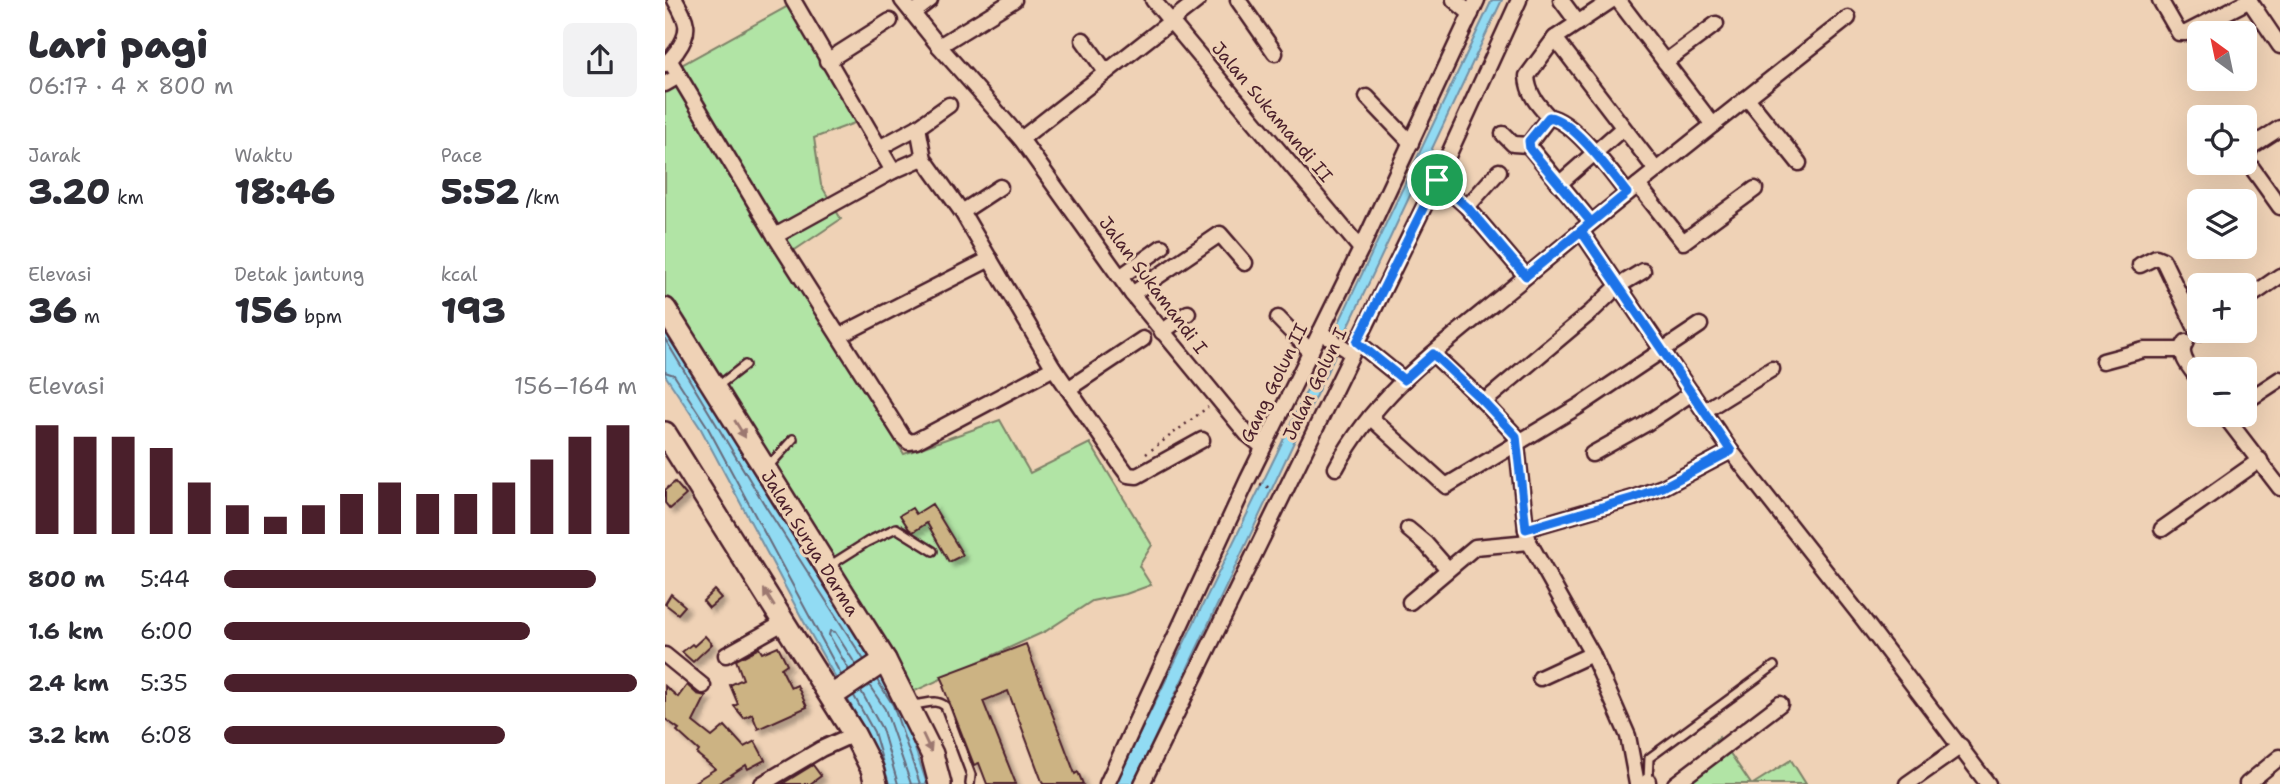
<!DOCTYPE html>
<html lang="id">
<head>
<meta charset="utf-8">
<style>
  :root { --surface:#fff; --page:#f2f2f3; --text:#2b2b33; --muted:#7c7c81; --accent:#4a1f2b }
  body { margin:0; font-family:"Shantell Sans",sans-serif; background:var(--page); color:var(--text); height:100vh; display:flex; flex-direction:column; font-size:26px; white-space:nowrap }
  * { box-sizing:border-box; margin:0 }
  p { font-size:23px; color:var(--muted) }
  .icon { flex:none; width:38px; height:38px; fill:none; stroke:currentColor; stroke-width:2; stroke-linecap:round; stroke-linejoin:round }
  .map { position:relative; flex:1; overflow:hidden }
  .drawer { display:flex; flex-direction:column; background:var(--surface); width:665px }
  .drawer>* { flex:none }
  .needle { width:46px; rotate:327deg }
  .buttons { position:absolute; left:1522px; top:21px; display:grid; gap:14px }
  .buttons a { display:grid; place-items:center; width:70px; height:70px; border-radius:10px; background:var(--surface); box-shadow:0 7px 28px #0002; font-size:35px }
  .pin { position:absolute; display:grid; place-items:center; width:60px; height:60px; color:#fff; margin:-30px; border:4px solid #fff; border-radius:50%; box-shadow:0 2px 7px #0007 }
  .round { display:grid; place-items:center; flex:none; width:74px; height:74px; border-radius:10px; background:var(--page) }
  .head { display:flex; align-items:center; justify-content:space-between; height:119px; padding:0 28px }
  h1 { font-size:38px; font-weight:800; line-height:52px }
  .stats { display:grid; grid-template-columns:repeat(3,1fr); gap:10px; height:119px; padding:7px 28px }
  .stats div { display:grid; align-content:center }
  .stats b { font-size:35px; font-weight:800 }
  .stats small { font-size:19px; font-weight:400 }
  .stats p { font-size:19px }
  .chart { height:196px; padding:14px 28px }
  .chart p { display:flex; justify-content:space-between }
  .chart svg { width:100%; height:126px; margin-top:7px; stroke:var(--accent); stroke-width:6 }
  ul { padding:0 28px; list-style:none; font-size:23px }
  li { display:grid; grid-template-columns:112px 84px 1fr; align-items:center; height:52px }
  li i { height:18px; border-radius:9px; background:var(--accent) }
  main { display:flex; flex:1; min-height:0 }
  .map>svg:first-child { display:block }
</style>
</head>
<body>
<main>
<section class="drawer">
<div class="head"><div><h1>Lari pagi</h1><p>06:17 · 4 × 800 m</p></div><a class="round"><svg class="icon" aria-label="share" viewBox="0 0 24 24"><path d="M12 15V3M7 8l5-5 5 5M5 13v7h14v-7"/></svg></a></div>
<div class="stats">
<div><p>Jarak</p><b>3.20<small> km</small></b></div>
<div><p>Waktu</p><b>18:46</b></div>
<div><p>Pace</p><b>5:52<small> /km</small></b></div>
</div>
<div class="stats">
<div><p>Elevasi</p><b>36<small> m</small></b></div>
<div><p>Detak jantung</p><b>156<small> bpm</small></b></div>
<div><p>kcal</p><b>193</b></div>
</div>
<div class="chart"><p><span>Elevasi</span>156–164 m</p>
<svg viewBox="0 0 160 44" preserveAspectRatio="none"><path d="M5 44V6M15 44V10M25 44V10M35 44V14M45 44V26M55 44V34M65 44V38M75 44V34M85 44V30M95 44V26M105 44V30M115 44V30M125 44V26M135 44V18M145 44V10M155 44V6"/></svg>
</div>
<ul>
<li><b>800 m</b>5:44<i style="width:90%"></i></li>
<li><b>1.6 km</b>6:00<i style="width:74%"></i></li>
<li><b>2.4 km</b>5:35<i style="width:100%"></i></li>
<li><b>3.2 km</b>6:08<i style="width:68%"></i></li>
</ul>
</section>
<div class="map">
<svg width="1615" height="784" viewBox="0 0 1615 784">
  <defs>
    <filter id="shadow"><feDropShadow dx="5" dy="5" stdDeviation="2" flood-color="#0004"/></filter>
  </defs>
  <rect width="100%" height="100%" fill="#efd2b6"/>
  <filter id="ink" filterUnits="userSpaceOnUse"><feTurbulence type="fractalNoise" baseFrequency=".0143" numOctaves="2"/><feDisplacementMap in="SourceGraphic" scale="14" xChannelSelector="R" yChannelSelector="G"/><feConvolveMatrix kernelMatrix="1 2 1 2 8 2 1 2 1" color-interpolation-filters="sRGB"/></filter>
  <g filter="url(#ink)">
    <g fill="#b1e4a5" stroke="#7e8268" stroke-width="2">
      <polygon points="123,6 195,121 149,138 156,185 176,219 118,258 239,454 335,420 365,473 425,443 487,545 474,566 486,585 461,594 427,601 381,631 239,696 157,570 91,478 0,330 0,74"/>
      <polygon points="1054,737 1086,784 1003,784"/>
      <polygon points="1126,760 1141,784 1088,784"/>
    </g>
    <g fill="#91dbf3" stroke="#7590a3" stroke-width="2">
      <polygon points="827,0 837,0 468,784 450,784 612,453"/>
      <polygon points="0,326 107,503 234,702 262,784 218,784 202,734 139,622 36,429 0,375"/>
    </g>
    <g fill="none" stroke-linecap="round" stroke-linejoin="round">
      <g stroke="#666a7b" stroke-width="2">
        <polyline points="0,339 101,507 199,660"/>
        <polyline points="0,372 9,375 42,426 176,675"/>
        <polyline points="184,670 164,635 165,631 170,632 191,665"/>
        <polyline points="212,680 228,705 255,784"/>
        <polyline points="204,685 220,709 246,784"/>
        <polyline points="196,691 217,729 233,784"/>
        <polyline points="189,696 209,732 224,784"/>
      </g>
    </g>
    <g fill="#ccb383" stroke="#4a1f2b" stroke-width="2" filter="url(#shadow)">
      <polygon points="10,482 21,495 5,509 0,503 0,490"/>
      <polygon points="267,504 298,555 284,562 262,523 248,532 244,529 235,515 247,508 251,514"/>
      <polygon points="49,590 56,598 44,608 38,601"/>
      <polygon points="6,594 20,606 13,614 0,604"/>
      <polygon points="40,636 47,644 28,662 17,652 27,644 29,646"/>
      <polygon points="361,644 410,774 413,772 418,784 378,784 343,691 318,701 351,784 322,784 314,763 309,765 278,686 280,685 276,676"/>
      <polygon points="113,646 122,664 116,668 126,688 132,685 142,707 93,729 87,714 79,718 69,706 73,704 65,685 78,679 71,660 94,648 97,653"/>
      <polygon points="22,685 32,694 41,696 28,722 47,737 60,726 79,747 90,741 100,760 83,769 81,765 52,784 26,784 50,769 32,754 34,751 12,731 14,729 0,719 0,686 13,697"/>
      <polygon points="148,765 156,776 145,784 117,784"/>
    </g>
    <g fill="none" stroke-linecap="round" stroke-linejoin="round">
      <g stroke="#4a1f2b" stroke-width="12">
        <g id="service">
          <polyline points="53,386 80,365"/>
          <polyline points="103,467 128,439"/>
          <polyline points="164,566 202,542 231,528 268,551"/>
          <path d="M247,704C259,706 269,697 280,706L306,775L305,784"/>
          <polyline points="983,781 984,758 1109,666"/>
        </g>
      </g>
      <g stroke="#4a1f2b" stroke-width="19">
        <g id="minor">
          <polyline points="128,0 228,171"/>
          <polyline points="237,0 274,46 356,139 467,294 582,434 598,447"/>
          <polyline points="488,0 696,249"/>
          <polyline points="573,0 610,53"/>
          <polyline points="789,0 806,14"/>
          <polyline points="896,0 913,23"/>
          <path d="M947,0L890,38L862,76C863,94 872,104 884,117C908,120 947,173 962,193"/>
          <polyline points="953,0 1048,125"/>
          <polyline points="1495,0 1514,33 1521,33 1585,0"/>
          <polyline points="1584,0 1615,46"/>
          <polyline points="248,13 265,0"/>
          <polyline points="890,38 991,170"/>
          <polyline points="418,40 441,72"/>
          <polyline points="274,46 349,0"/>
          <polyline points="5,61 110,236 238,437 244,442 251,441 383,371 388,367"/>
          <polyline points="162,61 225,21"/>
          <polyline points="1000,62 1051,24"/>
          <path d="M0,64C5,60 8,57 12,51C27,30 22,21 10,0"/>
          <polyline points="0,84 14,76"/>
          <polyline points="702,97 746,143"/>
          <polyline points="1082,98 1134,163"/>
          <polyline points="884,117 863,145 926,222"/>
          <polyline points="253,127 259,159 297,212 388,367 457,467 463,475 472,476 537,440"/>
          <polyline points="838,134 848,144 863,145"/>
          <polyline points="356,139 533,0"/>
          <polyline points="214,148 253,127 284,105"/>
          <polyline points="1580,158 1615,207"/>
          <polyline points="1580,158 1587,146 1615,128"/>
          <polyline points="772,180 802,207 861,276"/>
          <polyline points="894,184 958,128"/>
          <polyline points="973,185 1018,242 1090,189"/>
          <polyline points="802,207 834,171"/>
          <polyline points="297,212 335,187"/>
          <polyline points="916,231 1066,451 1198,619 1323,784"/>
          <polyline points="110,236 228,171 253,160 259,159"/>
          <polyline points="1475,265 1491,257 1498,260 1533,333"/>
          <polyline points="455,277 497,247"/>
          <polyline points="467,294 555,234 580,263"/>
          <polyline points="1580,300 1615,276"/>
          <polyline points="613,318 646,352"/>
          <polyline points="497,332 523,313"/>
          <polyline points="655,332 687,353"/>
          <polyline points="174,336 325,259"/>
          <polyline points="692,342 739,380"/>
          <path d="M1521,342C1511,355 1527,370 1535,381"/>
          <polyline points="768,354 819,402 851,436 861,529 864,542 927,654 963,736 972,784"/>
          <polyline points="1438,361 1479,350 1517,350"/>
          <polyline points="403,389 478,339"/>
          <polyline points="819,402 926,312 953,286 978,271"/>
          <polyline points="1580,402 1615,379"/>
          <polyline points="1039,411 1107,369"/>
          <polyline points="1559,415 1615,488"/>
          <polyline points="705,417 781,486 914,406 1035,325"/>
          <polyline points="927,454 979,425 1027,393"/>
          <path d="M671,468C712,390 786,339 852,284C960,193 1072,106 1183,18"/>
          <polyline points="743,529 761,544 782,568"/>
          <polyline points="861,529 968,498 998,487 1066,451"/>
          <polyline points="1497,529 1595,460"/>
          <polyline points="745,602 810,547 864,542"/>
          <polyline points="0,655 38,686"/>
          <polyline points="61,655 120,622"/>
          <polyline points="875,678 927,654"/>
          <polyline points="983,781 983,784"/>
          <polyline points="97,784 156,749 189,734"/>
          <polyline points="442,784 583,479 696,249 812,0"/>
          <polyline points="477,784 772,180 854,0"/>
          <polyline points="1010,784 1115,704"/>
          <polyline points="1242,784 1296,746"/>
          <polyline points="1582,784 1615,757"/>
        </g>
      </g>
      <g stroke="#4a1f2b" stroke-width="26">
        <g id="primary">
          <polyline points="0,309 220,660 267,754 275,784"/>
          <polyline points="0,433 189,734 207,769 211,784"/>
          <polyline points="174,691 220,660"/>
        </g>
      </g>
      <g stroke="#4a1f2b" stroke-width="2.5" stroke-dasharray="2 5" stroke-linecap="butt">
        <polyline points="481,454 543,407"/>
        <polyline points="595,484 608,489"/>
      </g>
      <use href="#service" stroke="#efd2b6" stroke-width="7"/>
      <use href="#minor" stroke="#efd2b6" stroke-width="14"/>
      <use href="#primary" stroke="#efd2b6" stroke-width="21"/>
    </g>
    <defs><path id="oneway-solid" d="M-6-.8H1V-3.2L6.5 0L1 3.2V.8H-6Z" transform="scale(1.75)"/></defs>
    <g fill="#9c7870">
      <use href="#oneway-solid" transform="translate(75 429) rotate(58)"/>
      <use href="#oneway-solid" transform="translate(104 598) rotate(-122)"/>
      <use href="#oneway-solid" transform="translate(262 743) rotate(65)"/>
    </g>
  </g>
  <g fill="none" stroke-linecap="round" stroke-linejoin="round" filter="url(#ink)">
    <g stroke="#fff" stroke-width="14">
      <path id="route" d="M772,180L692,342L739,380L768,354L819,402L851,436L861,529L968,498L998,487L1066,451L916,231L926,222L865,149L864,141L884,117C908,120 946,173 962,193C928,221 895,248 861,276L802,207L772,180"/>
    </g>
    <use href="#route" stroke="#1a73e8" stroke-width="9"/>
  </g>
  <g text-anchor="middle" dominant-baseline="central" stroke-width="6" stroke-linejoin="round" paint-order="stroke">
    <g font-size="18" fill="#4a1f2b" stroke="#efd2b6">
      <text transform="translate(607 112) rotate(50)">Jalan Sukamandi II</text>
      <text transform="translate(488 285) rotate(53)">Jalan Sukamandi I</text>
      <text transform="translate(609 383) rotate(-64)">Gang Golun II</text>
      <text transform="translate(650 384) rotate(-64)">Jalan Golun I</text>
      <text transform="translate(145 543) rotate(58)">Jalan Surya Darma</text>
    </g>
  </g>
</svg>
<div class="buttons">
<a><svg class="needle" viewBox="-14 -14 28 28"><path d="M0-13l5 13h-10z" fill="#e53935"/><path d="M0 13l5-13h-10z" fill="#7c7c81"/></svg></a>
<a><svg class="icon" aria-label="locate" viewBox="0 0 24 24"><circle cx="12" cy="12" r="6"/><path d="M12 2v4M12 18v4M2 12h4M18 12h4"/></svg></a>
<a><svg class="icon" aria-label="layers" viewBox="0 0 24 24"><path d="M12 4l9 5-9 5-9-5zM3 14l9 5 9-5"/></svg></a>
<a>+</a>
<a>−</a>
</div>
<div class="pin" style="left:772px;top:180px;background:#1e9e55"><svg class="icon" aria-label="arrive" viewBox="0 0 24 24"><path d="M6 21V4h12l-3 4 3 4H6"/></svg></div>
</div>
</main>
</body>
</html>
